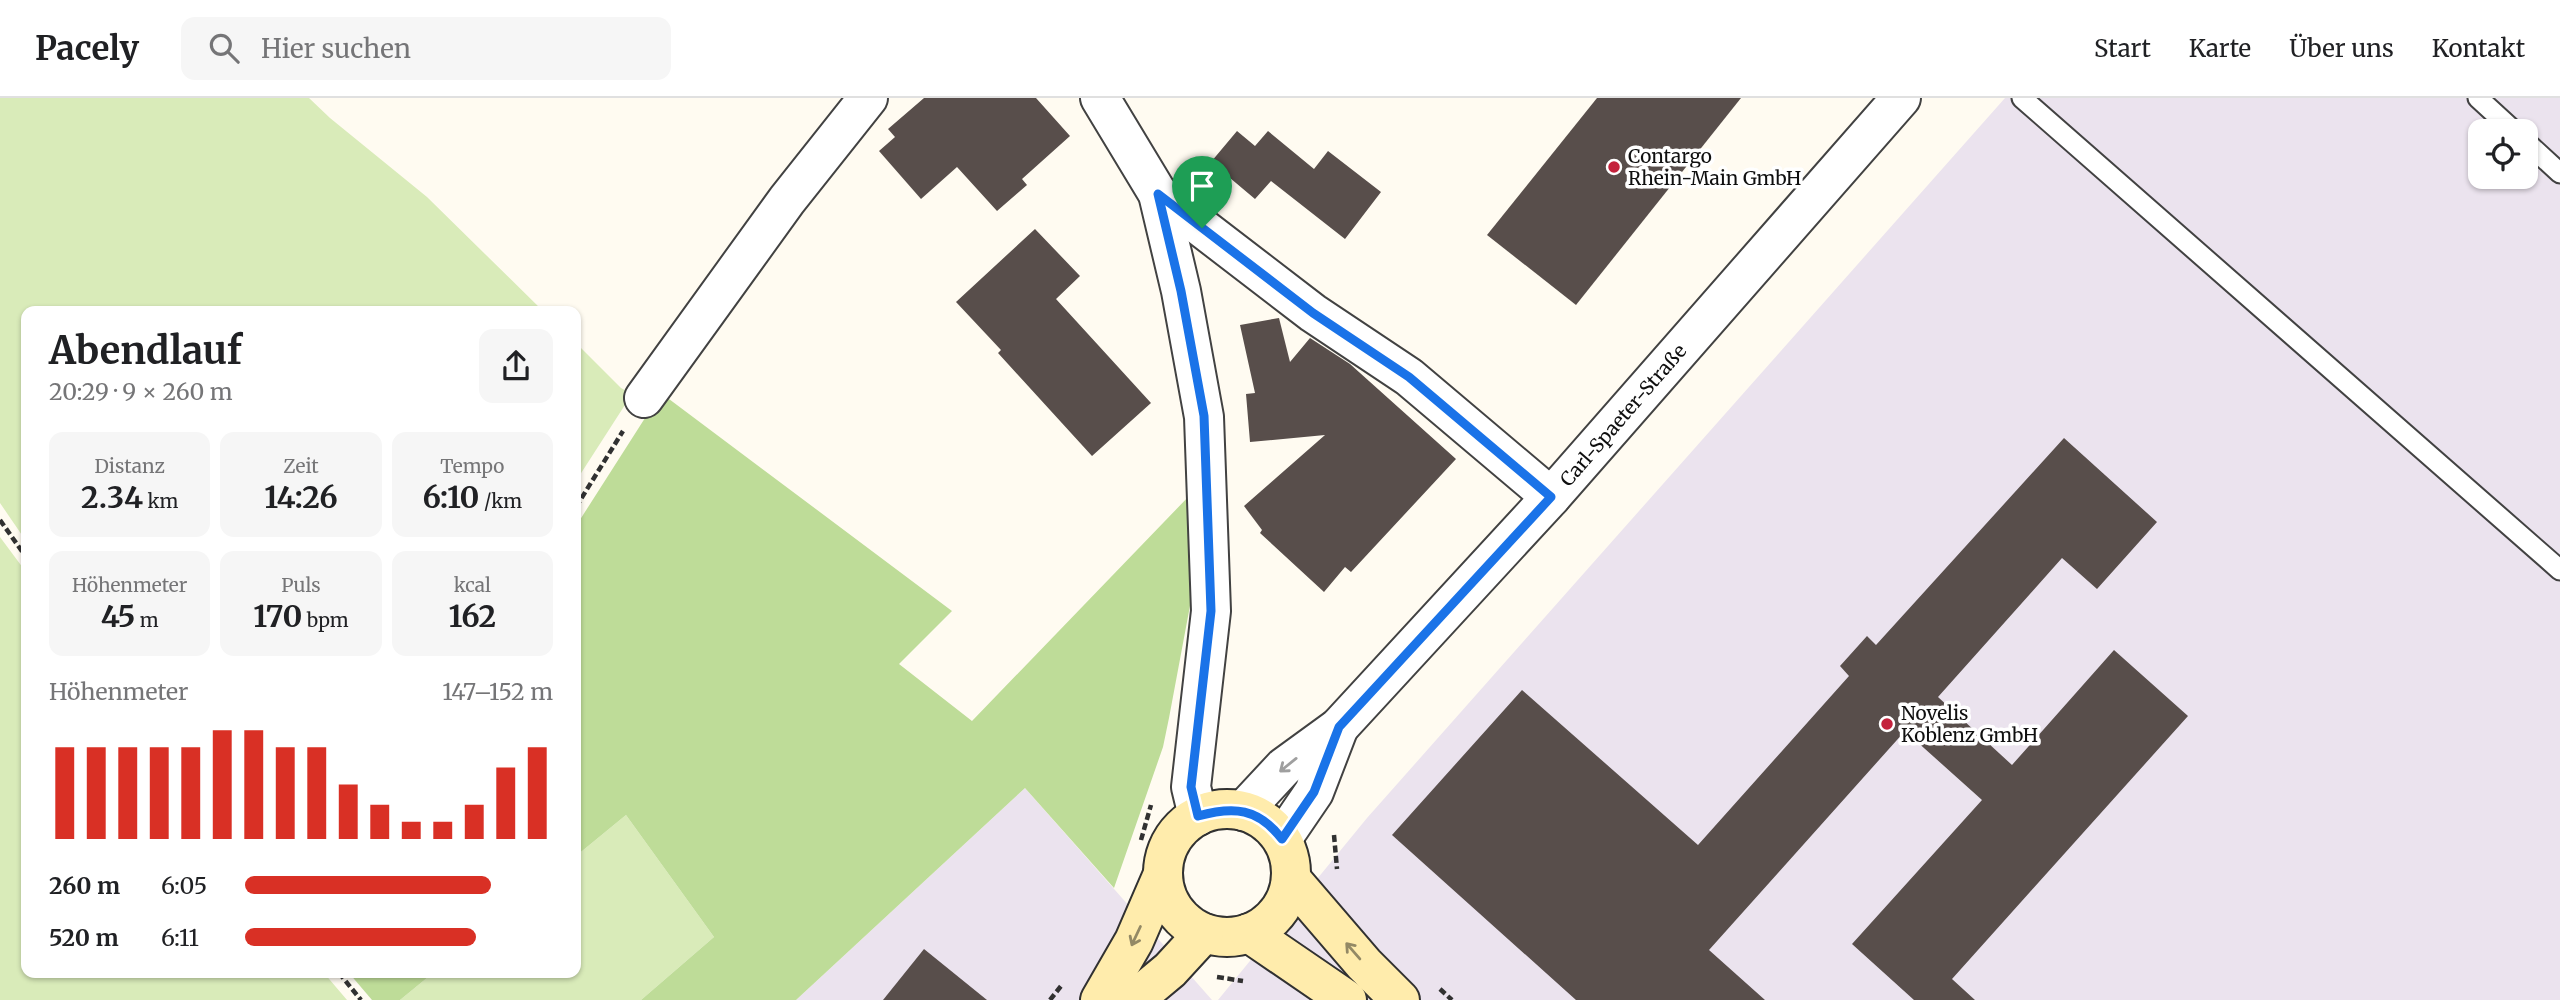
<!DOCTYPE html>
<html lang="de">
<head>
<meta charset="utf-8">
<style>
  :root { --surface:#fff; --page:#f6f6f6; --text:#202124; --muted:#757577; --line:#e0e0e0; --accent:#d93025 }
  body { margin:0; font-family:Merriweather,serif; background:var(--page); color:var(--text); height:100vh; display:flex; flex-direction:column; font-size:26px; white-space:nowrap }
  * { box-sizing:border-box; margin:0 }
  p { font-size:23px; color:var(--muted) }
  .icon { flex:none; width:38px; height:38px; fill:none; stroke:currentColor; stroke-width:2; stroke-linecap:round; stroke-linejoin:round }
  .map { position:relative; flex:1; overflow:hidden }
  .side { position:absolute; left:21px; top:208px; width:560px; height:672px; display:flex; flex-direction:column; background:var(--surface); border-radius:14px; box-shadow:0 2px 5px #0004 }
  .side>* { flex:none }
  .tools { position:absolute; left:2468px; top:21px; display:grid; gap:14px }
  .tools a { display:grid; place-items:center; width:70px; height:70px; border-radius:14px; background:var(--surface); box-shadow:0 2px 5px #0004; font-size:35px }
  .pin { position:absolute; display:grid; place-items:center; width:60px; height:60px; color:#fff; margin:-72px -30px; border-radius:50% 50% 50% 0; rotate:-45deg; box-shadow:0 0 7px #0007 }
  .pin .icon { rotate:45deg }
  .round { display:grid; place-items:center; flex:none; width:74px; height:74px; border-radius:14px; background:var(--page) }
  .summary { display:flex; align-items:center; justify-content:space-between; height:119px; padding:0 28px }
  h1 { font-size:38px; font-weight:700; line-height:52px }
  .figures { display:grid; grid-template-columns:repeat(3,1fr); gap:10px; height:119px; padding:7px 28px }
  .figures div { display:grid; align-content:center; border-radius:14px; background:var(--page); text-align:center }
  .figures b { font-size:30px; font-weight:700 }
  .figures small { font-size:19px; font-weight:400 }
  .figures p { font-size:19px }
  .chart { height:196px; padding:14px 28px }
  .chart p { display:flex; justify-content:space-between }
  .chart svg { width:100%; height:126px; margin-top:7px; stroke:var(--accent); stroke-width:6 }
  ul { padding:0 28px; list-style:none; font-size:23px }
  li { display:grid; grid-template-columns:112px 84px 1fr; align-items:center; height:52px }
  li i { height:18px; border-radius:9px; background:var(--accent) }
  header { display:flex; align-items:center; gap:42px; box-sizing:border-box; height:98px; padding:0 35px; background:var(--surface); border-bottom:2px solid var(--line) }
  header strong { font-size:33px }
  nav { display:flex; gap:38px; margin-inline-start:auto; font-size:24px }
  .search { width:490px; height:63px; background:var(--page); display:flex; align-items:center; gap:18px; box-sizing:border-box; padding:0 24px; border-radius:14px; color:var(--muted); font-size:26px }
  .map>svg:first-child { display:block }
</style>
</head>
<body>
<header>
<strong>Pacely</strong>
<div class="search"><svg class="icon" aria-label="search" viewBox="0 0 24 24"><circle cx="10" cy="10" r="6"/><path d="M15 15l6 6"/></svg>Hier suchen</div>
<nav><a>Start</a><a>Karte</a><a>Über uns</a><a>Kontakt</a></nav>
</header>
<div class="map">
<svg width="2560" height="902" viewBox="0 0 2560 902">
  <rect width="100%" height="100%" fill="#fffbf1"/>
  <g fill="#ebe3ee" fill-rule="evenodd">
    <path d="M2005,0H2560V902H1218L1367,720ZM2480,33H2525V79H2480Z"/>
    <polygon points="1025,690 1212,902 796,902"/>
  </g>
  <g fill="#d9ebb9">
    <polygon points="0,0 309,0 330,20 427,99 543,213 26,214 26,443 0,405"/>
    <polygon points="576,245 621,290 632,296 576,383"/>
    <polygon points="0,439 26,474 26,875 324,875 347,902 0,902"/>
    <polygon points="626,717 714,839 641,902 400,902 433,875 576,875 576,758"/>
  </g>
  <g fill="#bedc98">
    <polygon points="661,295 952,513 899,566 972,623 1191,396 1195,481 1169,620 1163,649 1114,790 1025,690 796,902 641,902 714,839 626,717 576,758 576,428"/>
    <polygon points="349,875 433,875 400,902 372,902"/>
  </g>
  <g fill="#584e4b">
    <polygon points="924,0 1036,0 1070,38 1022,81 1027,87 997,113 957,69 921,101 879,53 895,39 888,31"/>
    <polygon points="1597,0 1741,0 1576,207 1487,137"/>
    <polygon points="1237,33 1255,48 1268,33 1314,71 1328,53 1381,94 1345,141 1271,83 1255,101 1211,64"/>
    <polygon points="1035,131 1080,178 1056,201 1151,305 1092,358 998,255 1001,252 956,204"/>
    <polygon points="1279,220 1290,264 1310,240 1350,266 1456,361 1351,474 1345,469 1324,494 1260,435 1262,432 1244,408 1325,337 1250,344 1246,296 1255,295 1240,227"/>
    <polygon points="2064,340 2157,424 2097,491 2062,460 1938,599 2012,667 2114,552 2188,618 1952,881 1975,902 1914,902 1852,846 1982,702 1905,633 1709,852 1765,902 1576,902 1392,737 1522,592 1698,747 1849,578 1840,568 1867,538 1876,547"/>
    <polygon points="924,851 987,902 883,902"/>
  </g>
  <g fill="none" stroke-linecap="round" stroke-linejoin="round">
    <g stroke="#424242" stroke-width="23">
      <g id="service">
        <polyline points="2022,0 2560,472"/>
        <polyline points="2478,0 2514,33"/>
        <polyline points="2525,43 2560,75"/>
      </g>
    </g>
    <g stroke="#424242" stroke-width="42">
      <g id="minor">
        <polyline points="1158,96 1313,215 1409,279 1551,399"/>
        <polyline points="644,300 787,102 868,0"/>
        <polyline points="1243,713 1284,669 1339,629 1551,399 1901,0"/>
        <polyline points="1282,741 1314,694 1339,629"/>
      </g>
    </g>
    <g stroke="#424242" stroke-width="42">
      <polyline id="tertiary" points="1100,0 1158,96 1181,193 1204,319 1211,513 1191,689 1198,718"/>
    </g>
    <g stroke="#313131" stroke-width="42">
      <g id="secondary">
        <circle cx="1227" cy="775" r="64"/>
        <polyline points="1291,781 1364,866 1400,902"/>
        <polyline points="1249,835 1347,902"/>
        <polyline points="1100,902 1134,843 1163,776"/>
        <polyline points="1134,902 1170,872 1204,835"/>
      </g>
    </g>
    <g stroke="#313131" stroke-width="4.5" stroke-dasharray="7 3.5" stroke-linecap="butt">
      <polyline points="576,409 623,333"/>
      <polyline points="0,422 26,459"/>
      <polyline points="1334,737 1337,771"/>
      <polyline points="1141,742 1151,707"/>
      <polyline points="339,875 361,902"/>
      <polyline points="1217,879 1243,883"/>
      <polyline points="1440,891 1452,902"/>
      <polyline points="1050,902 1061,888"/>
    </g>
    <use href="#service" stroke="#fff" stroke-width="19"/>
    <use href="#minor" stroke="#fff" stroke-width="38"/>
    <use href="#tertiary" stroke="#fff" stroke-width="38"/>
    <use href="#secondary" stroke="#ffecac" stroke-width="38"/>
  </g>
  <defs><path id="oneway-shaft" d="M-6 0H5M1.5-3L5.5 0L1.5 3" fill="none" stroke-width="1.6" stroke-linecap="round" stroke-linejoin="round" transform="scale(1.75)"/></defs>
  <use stroke="#9f9f9f" href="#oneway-shaft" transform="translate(1288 667) rotate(141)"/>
  <g stroke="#938965">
    <use href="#oneway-shaft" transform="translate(1136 838) rotate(115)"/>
    <use href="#oneway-shaft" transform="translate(1353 853) rotate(-131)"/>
  </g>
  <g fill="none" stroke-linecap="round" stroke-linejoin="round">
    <g stroke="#fff" stroke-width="14">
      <path id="route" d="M1158,96L1313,215L1409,279L1551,399L1339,629L1314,694L1282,741C1258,710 1234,708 1198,718L1191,689L1211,513L1204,318L1181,193Z"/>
    </g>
    <use href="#route" stroke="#1a73e8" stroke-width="9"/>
  </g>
  <g fill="#c4223c" stroke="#fff" stroke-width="2.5">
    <circle cx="1614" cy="69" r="7"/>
    <circle cx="1887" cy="626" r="7"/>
  </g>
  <g text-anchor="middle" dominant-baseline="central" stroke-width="7" stroke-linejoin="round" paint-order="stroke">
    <g font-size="19" fill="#0f0f0f" stroke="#fff" text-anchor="start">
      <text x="1628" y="58">Contargo<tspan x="1628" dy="22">Rhein-Main GmbH</tspan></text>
      <text x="1901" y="615">Novelis<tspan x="1901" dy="22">Koblenz GmbH</tspan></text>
    </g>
    <g font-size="19" fill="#0f0f0f" stroke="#fff">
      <text transform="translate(1623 317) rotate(-49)">Carl-Spaeter-Straße</text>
    </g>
  </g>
</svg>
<div class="tools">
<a><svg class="icon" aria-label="locate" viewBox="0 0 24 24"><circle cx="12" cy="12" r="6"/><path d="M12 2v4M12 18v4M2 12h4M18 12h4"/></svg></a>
</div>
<div class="pin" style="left:1202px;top:130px;background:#1e9e55"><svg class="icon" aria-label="arrive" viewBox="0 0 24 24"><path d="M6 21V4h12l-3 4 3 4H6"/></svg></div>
<section class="side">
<div class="summary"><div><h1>Abendlauf</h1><p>20:29 · 9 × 260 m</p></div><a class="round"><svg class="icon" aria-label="share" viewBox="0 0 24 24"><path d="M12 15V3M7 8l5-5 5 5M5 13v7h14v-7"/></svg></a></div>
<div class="figures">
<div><p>Distanz</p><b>2.34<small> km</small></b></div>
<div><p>Zeit</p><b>14:26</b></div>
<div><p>Tempo</p><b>6:10<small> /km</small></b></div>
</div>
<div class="figures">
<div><p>Höhenmeter</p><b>45<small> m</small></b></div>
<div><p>Puls</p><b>170<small> bpm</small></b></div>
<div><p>kcal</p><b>162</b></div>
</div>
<div class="chart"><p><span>Höhenmeter</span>147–152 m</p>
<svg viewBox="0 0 160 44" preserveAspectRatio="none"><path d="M5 44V12M15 44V12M25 44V12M35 44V12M45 44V12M55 44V6M65 44V6M75 44V12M85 44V12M95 44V25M105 44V32M115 44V38M125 44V38M135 44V32M145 44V19M155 44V12"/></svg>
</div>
<ul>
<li><b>260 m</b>6:05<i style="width:80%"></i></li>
<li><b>520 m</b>6:11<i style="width:75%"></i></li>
</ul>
</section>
</div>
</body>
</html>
